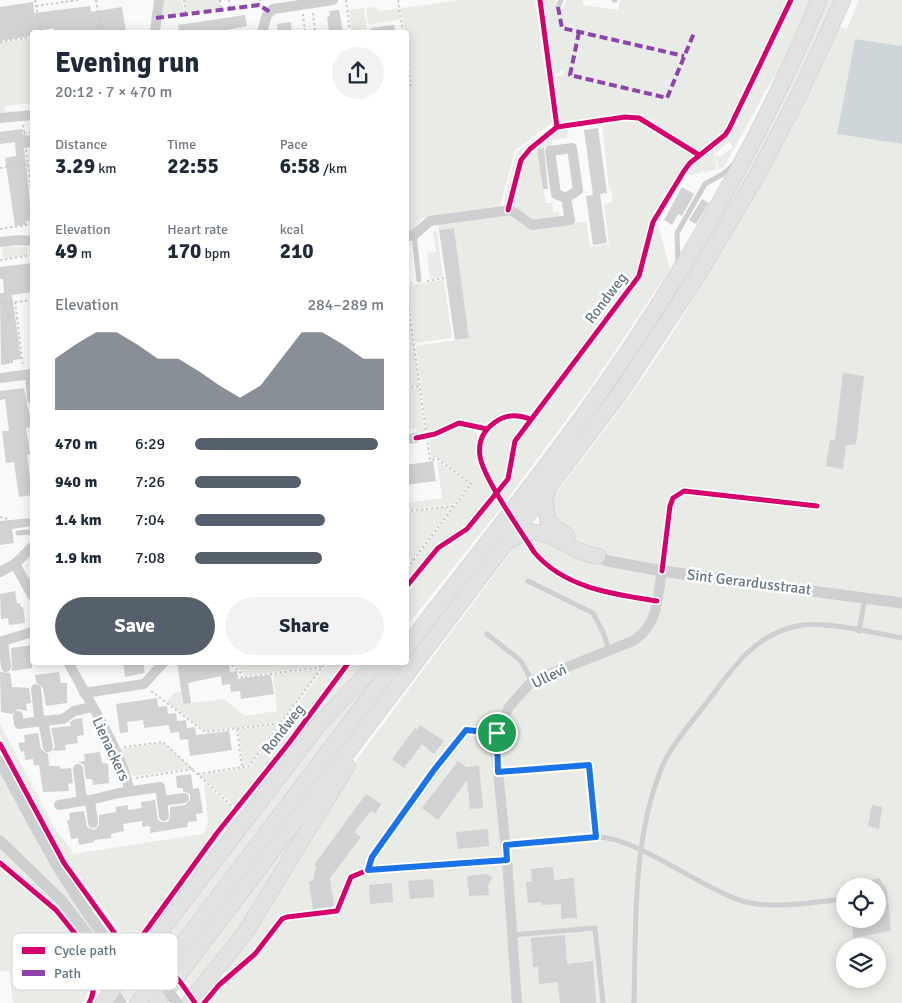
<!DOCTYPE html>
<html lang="en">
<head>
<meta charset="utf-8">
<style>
  :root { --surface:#fff; --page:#f2f2f3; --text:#1f2937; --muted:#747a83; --accent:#56606c }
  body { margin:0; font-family:Signika,sans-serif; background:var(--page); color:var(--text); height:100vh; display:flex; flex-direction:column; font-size:19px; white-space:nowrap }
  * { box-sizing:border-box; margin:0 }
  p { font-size:16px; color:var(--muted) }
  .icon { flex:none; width:28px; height:28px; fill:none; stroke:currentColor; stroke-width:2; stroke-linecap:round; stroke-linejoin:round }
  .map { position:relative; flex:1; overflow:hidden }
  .panel { position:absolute; left:30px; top:30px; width:379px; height:635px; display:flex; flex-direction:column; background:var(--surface); border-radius:5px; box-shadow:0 2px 12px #0003 }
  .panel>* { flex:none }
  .controls { position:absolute; left:836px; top:878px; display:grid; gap:10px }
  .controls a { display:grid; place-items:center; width:50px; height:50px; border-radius:50%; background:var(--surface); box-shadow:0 2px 12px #0003; font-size:25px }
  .pin { position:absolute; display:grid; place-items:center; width:42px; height:42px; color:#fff; margin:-21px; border:2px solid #fff; border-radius:50%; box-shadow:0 1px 5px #0007 }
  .round { display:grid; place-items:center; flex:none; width:52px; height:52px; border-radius:26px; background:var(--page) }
  .summary { display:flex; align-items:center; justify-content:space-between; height:85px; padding:0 25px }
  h1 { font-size:28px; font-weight:700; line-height:38px }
  .stats { display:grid; grid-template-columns:repeat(3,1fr); gap:8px; height:85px; padding:5px 25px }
  .stats div { display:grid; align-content:center }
  .stats b { font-size:21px; font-weight:700 }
  .stats small { font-size:14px; font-weight:400 }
  .stats p { font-size:14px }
  .chart { height:140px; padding:10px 25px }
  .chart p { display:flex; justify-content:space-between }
  .chart svg { width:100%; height:90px; margin-top:5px; fill:var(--accent); opacity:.7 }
  .cta { display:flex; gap:10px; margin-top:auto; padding:10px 25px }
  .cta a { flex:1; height:58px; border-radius:30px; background:var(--accent); color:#fff; font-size:20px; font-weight:700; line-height:58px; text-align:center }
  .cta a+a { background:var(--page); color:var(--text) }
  ul { padding:0 25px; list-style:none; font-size:16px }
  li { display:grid; grid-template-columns:80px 60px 1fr; align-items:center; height:38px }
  li i { height:12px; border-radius:6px; background:var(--accent) }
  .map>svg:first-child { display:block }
</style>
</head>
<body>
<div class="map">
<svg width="902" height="1003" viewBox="0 0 902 1003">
  <rect width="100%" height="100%" fill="#f9f9f9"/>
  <g fill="#e8ebe6" fill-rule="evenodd">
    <polygon points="162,0 182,0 184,14 160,17"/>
    <polygon points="185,0 219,0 220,9 187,13"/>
    <polygon points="462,0 535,0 552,123 515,150 500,206 422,218 412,231 406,232 406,87 412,86 401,8"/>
    <polygon points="542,0 556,0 556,9 562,10 566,0 583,0 583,5 618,10 620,0 789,0 724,132 702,150 698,151 655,124 655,117 653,123 643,117 630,114 559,122 552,77 564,75 563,70 560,70 560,73 552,74"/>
    <polygon points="794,0 813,0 782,66 766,90 724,167 719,169 715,154 720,157 733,147 729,142 714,154 717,169 683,177 691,165 729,134"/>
    <path d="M824,0H837C798,82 757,163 711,241C677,299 638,354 599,408L175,968L174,967L597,407Z"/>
    <path d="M859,0H902V46L855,39L837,134L902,144V1003H207L238,968L228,975L222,968L355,762L514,548L522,540L528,547L531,542L528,537L536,535L551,512L555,494C598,438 643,382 680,321C738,226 785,125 837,26L847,29ZM845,886H878V919H845ZM845,946H878V979H845Z"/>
    <polygon points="375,7 381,11 399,8 400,20 368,24 366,8"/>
    <polygon points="364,8 367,29 363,29 364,32 352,32 349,10"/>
    <polygon points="32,38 32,103 5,106 5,112 0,113 0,43"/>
    <polygon points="629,119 645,123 693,153 694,157 685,164 653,218 638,273 534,411 506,414 485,424 454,422 427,434 416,346 469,338 454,228 439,230 439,225 508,215 529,229 586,221 590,247 609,244 604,204 613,202 611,189 609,189 602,123"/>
    <polygon points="568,128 567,138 552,140 553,147 537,149 546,203 552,203 553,212 559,211 560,217 534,221 511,204 522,165 527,155 558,131"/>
    <polygon points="547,130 549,132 521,156 507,201 504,201 517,152"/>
    <polygon points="657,221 670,269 590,388 506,501 501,492 513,471 517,444 643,275"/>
    <polygon points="433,231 437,231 443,277 430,279 427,253 436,252"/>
    <polygon points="2,247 27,247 28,255 3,258"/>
    <polygon points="444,280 452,338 415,343 407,285"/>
    <polygon points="406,321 410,321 419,385 406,387"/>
    <polygon points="419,387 425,434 418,435 416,428 406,430 406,389"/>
    <path d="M510,418L520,419L522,424L510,450L507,475L498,489C481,461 468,431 510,418Z"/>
    <polygon points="468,426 477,433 478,462 495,493 467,526 442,542 428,555 406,584 406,571 472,484 438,458 431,458 429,438 453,427"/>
    <polygon points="437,460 470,484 455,504 406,510 406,503 442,498"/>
    <polygon points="497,497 502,506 406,627 406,591 429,561 438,551 473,527"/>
    <polygon points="451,506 451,509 414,558 406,559 406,512"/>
    <polygon points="230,663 325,662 325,663 323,666 244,676 244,672"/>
    <polygon points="328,663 347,663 235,806 200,775 250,767"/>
    <polygon points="353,663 373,663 143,942 143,938 210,847"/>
    <polygon points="382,663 389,663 166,957 154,946 318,729"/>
    <polygon points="318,669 319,671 281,722 205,731 167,702 174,693 181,692 182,704 224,699 245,716 277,711 273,675"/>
    <polygon points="0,724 53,826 73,852 70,852 72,854 203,834 208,824 204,783 233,809 140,936 133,939 124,936 65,857 0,734"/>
    <polygon points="278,724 250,764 243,766 238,729"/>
    <polygon points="163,743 192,768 135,776 132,775 119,749"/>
    <polygon points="0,766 107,945 103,948 0,838"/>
    <polygon points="331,782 256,909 192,991 183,977"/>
    <polygon points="0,845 48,891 99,952 95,955 51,903 0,861"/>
    <path d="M0,865C36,892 65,921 92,957L90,989L83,1003H13L9,971L0,972Z"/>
    <path d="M130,966L140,969L150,979L131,1003H129C120,991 108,972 130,966Z"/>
  </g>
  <polygon fill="#ced6d9" points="855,39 902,46 902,144 837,134"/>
  <g fill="#d0d2d3">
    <polygon points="33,2 34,13 90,6 91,12 122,7 126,32 54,32 54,28 37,31 32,32 32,36 0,41 0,7"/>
    <polygon points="339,10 343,32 329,32 327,17 330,16 329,11"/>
    <polygon points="245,15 247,26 216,32 179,32 178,25"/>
    <polygon points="291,22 292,32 278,32 277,24"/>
    <polygon points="394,25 395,32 371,32 371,28"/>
    <polygon points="598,128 607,193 600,194 607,243 593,245 586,196 593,195 584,130"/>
    <polygon points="22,129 23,136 31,135 32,140 32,147 24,148 32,221 26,221 27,224 15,226 5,158 16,156 15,142 0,144 0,132"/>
    <polygon points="544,148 548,189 543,189 537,149"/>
    <polygon points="682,187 694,194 682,216 678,214 672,225 664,220"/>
    <polygon points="702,199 709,203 696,224 689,220"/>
    <polygon points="454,228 469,338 455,340 439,230"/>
    <polygon points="32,263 32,292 12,295 21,359 13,360 13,363 1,365 0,293 4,293 3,279 0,279 0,267"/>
    <polygon points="843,373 864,376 856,444 846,445 843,469 826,466 830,440 835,440"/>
    <polygon points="24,388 32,427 26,428 30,454 27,455 32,495 19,497 14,462 6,463 2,431 9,431 5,399 0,400 0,391"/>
    <polygon points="433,461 436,481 406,485 406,465"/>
    <polygon points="32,518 32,526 12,529 14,543 0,545 0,521"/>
    <polygon points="15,591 17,603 20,603 21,607 23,607 25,623 9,625 8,618 1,619 0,594"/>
    <polygon points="32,645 32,668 12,671 11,648"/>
    <polygon points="123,662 143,662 145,673 125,677"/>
    <polygon points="177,662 229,662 230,672 237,671 238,679 271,675 274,694 241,699 240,691 231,692 230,684 222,685 221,676 188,683 191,703 183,704"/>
    <polygon points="0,672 10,673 12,687 29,688 31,703 26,704 27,711 18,709 12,714 1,712"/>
    <polygon points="59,672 61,683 67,683 67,703 46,706 43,688 36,682 35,675"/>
    <polygon points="157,698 158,707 167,706 168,714 176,713 177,721 186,720 187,728 195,727 196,735 229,731 232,750 190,756 188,739 180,740 179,732 170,733 169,725 144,728 143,720 127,722 128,732 120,733 116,704"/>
    <polygon points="82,718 84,735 77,736 78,743 65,745 66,750 53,751 55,746 51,728 71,726 70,722 75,719"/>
    <polygon points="420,725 444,741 434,754 422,744 404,768 392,759 415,728 417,730"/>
    <polygon points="38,733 41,749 48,754 49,766 60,766 61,769 71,768 73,783 68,784 69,791 43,792 39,765 34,766 33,759 25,760 24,751 21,752 18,743 25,742 24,735"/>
    <polygon points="100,752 102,763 108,764 109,783 93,785 92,779 86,779 84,765 78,762 85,761 84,754"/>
    <polygon points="458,761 466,767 479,766 483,808 470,809 467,780 438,820 422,808"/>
    <polygon points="191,774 193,789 199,788 203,813 196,814 197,821 188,822 187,827 150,833 150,826 142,827 142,821 123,824 124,831 111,834 111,838 94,840 94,842 79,845 78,838 71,839 67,820 70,820 69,813 84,811 87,827 94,830 99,825 99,815 116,812 116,807 128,805 128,810 142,808 141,802 155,800 158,820 162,822 168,822 170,818 170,807 185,805 190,800 190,794 183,791 183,788 177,788 176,776"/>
    <polygon points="366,794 381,804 375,814 372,811 369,813 354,832 361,837 330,878 334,906 313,909 309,881 313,881 316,867 314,865"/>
    <polygon points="872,805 882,807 879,829 868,826"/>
    <polygon points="488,829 489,846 458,849 456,832"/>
    <polygon points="553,867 554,880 574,878 577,918 561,919 561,904 542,905 541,902 528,903 526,882 532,882 531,869"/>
    <polygon points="487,874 492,878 488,886 489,895 469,896 467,876"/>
    <polygon points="878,877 887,890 891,931 853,938 852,921 878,919 878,886 871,886 870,880 878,879"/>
    <polygon points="433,879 434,897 410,899 408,881"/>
    <polygon points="392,883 393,902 370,904 369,885"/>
    <polygon points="565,935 567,964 593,961 596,1003 560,1003 558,982 539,984 538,967 533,967 531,938"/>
  </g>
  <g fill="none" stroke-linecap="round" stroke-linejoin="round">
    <g stroke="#d5d6d7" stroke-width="17">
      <g id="primary">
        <polyline points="548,490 545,501 548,522 567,536"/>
        <path d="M510,541C542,515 564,553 598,556"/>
        <path d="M406,648C483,547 565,447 635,341C706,233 770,119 819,0"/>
        <polyline points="139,959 320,723 378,662"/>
        <polyline points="103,1003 113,990"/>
        <polyline points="138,1003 396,662"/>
        <polyline points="157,1003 620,393 698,275 760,170 799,95 843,0"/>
        <polyline points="189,1003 245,933 347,766"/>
      </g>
    </g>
    <g stroke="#cbcccd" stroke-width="2" stroke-dasharray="2.5 2.5" stroke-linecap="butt">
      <polyline points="35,0 41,32"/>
      <polyline points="96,0 101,32"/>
      <polyline points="184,0 186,15"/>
      <polyline points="220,0 221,10"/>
      <polyline points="229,0 230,9"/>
      <polyline points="346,0 350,32"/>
      <polyline points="398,0 403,32"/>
      <polyline points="36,6 78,0"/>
      <polyline points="259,6 260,0"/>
      <polyline points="313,13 315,32"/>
      <polyline points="303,14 305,32"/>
      <polyline points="0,42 32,37"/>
      <polyline points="406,55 411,85 406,86"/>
      <polyline points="23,125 32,198"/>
      <polyline points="24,133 32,132"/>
      <polyline points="0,168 28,164"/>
      <polyline points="0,229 32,224"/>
      <polyline points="0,260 32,255"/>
      <polyline points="427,281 444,278"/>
      <polyline points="406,283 412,283"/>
      <polyline points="406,289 430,460 438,459 471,484 406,570"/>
      <polyline points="15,302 23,367"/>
      <polyline points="0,304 32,300"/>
      <polyline points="406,388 420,386"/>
      <polyline points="406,511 454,506"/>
      <polyline points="0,517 8,519 10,534 13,534"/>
      <polyline points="406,559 414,560"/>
      <polyline points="228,662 241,673 242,678 322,667"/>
      <polyline points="151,691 205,732 282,723"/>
      <polyline points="237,729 242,767"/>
      <polyline points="124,747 163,742 235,809"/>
      <polyline points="198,774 249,766 326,662"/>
      <polyline points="136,778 193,769"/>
    </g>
    <g stroke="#cecfd0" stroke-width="5">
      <polyline points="614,0 615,0"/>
      <polyline points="558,7 561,0"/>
      <polyline points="414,235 419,280"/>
      <polyline points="678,263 677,233 705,184 723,174 735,163"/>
      <polyline points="18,533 30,532 32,534"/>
      <polyline points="528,581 593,613 603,632 609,650"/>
      <polyline points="859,631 865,598"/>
      <polyline points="487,634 521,661 532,681"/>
      <polyline points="498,772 589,765 596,837 506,845"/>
      <path d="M596,837C633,835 702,889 742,901C774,910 813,902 845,899"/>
      <polyline points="512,935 595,928 603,1003"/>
      <path d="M634,1003C636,926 632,840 662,767C672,743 698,715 714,693C736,663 758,634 797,626C824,620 874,633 902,638"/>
    </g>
    <g stroke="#cecfd0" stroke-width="10">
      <polyline points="155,32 159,0"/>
      <polyline points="262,32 267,15 273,9 333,0"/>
      <polyline points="0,118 32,115"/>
      <polygon points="572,148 578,190 566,198 556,194 550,151"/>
      <polyline points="406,237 414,235 430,221 511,210 532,225 570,220 566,198"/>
      <polyline points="0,242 18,240 32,241"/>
      <polyline points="30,374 32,399"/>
      <polyline points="0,378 32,374"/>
      <polyline points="406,439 416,438"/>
      <polyline points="15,564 32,595"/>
      <polyline points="0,572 15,564 32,547"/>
      <path d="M68,662C85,695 126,758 129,791"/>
      <polyline points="6,667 3,641 32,632"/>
      <polyline points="84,693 144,684 164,662"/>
      <polyline points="18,716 19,724 43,721 39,717 36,689"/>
      <polyline points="497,733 466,730 434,771 372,857 368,870 507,860"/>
      <polyline points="48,747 43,721 63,719 74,711 92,707"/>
      <polyline points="78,769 82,801 90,800"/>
      <polyline points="162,801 164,816"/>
      <polyline points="59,805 82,801"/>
      <polyline points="93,823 90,800 119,793 160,787 162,801 184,798"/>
      <path d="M517,1003L507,860L496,752L497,733L509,707L532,681L633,641C659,624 657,599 662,571"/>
    </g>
    <g stroke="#cecfd0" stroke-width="11">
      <polyline points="598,556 608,561 662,571 902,603"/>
      <path d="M0,761C36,829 71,898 121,957"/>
      <polyline points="0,841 62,901 111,965"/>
      <path d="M121,1003C115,994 109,986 109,975C109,955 132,953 144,963"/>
    </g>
    <use href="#primary" stroke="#e1e2e2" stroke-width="15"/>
    <polyline stroke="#cecfd0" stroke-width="11" points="144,963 161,981 177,1003"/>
    <g stroke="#8e44ad" stroke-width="4" stroke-dasharray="8 4" stroke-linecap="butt">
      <polyline points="558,7 562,28 684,56"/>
      <polyline points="156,18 259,5 270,12"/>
      <polyline points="579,32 570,75 667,98 694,33"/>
    </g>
    <g stroke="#fff" stroke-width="8">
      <g id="cycleway">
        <polyline points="540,0 557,127"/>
        <polyline points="508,210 521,160 530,149 557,127 625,117 639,118 699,155"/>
        <path d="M530,419C517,414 505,414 494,423C483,431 478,442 480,456C483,478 521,531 534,552C564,588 613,594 657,601"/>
        <polyline points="416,438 435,434 459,423 487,429"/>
        <polyline points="662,571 670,506 673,498 684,491 817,506"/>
        <polyline points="406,587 438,548 467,529 508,479 515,441 639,276 653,222 684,171 690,163 725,135 729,129 791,0"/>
        <polyline points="0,744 64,863 121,942"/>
        <polyline points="0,863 56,910 97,961"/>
        <polyline points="137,943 217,833 289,743 349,662"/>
        <path d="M89,1003C97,990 92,975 97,962C100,956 108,949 114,945C145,927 180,981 195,1003"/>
        <polyline points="204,1003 219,985 255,954 282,919 287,917 337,911 351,877 368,870"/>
      </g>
    </g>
    <use href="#cycleway" stroke="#d6006c" stroke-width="5"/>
  </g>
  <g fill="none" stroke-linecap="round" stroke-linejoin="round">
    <g stroke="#fff" stroke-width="10">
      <polygon id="route" points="466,730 497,733 498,772 589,765 596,837 506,845 507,860 368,870 372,857 434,770"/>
    </g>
    <use href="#route" stroke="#1a73e8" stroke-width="6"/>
  </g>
  <g text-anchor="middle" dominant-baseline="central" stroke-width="5" stroke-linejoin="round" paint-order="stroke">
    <g font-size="15" fill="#657683" stroke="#fff">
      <text transform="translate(606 298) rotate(-53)">Rondweg</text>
      <text transform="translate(749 582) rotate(7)">Sint Gerardusstraat</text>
      <text transform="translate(549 676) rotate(-26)">Ullevi</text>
      <text transform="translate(283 729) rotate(-52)">Rondweg</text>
      <text transform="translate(111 749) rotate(65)">Lienackers</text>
    </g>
  </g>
  <rect x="12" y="933" width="166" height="57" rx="8" fill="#fff" stroke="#d1d6da" stroke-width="1"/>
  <rect x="22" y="947" width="23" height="7" fill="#d6006c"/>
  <rect x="22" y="970" width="23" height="6" fill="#8e44ad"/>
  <g font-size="14" fill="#657683">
    <text x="54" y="955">Cycle path</text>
    <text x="54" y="978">Path</text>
  </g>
</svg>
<div class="controls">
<a><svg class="icon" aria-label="locate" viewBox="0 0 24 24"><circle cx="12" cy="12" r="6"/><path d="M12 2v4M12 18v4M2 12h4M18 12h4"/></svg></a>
<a><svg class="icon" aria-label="layers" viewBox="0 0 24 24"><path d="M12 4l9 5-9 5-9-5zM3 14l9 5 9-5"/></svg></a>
</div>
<div class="pin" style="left:497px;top:733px;background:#1e9e55"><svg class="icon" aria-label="arrive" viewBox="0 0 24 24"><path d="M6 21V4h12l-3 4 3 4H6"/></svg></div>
<section class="panel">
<div class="summary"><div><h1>Evening run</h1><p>20:12 · 7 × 470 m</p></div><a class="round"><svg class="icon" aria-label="share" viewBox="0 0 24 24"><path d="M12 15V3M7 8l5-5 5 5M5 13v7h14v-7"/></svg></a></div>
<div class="stats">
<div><p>Distance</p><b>3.29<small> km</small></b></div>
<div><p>Time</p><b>22:55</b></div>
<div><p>Pace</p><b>6:58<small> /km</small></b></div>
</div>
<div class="stats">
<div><p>Elevation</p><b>49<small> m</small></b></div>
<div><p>Heart rate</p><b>170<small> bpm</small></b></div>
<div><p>kcal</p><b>210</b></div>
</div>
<div class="chart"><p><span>Elevation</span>284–289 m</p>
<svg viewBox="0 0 160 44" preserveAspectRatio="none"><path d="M0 44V19L10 12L20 6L30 6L40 12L50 19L60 19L70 25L80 32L90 38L100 32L110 19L120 6L130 6L140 12L150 19L160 19V44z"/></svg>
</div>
<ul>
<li><b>470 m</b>6:29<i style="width:97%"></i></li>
<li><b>940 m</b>7:26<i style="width:56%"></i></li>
<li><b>1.4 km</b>7:04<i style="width:69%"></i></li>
<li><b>1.9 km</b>7:08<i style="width:67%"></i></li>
</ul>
<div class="cta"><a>Save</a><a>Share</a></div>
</section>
</div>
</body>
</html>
